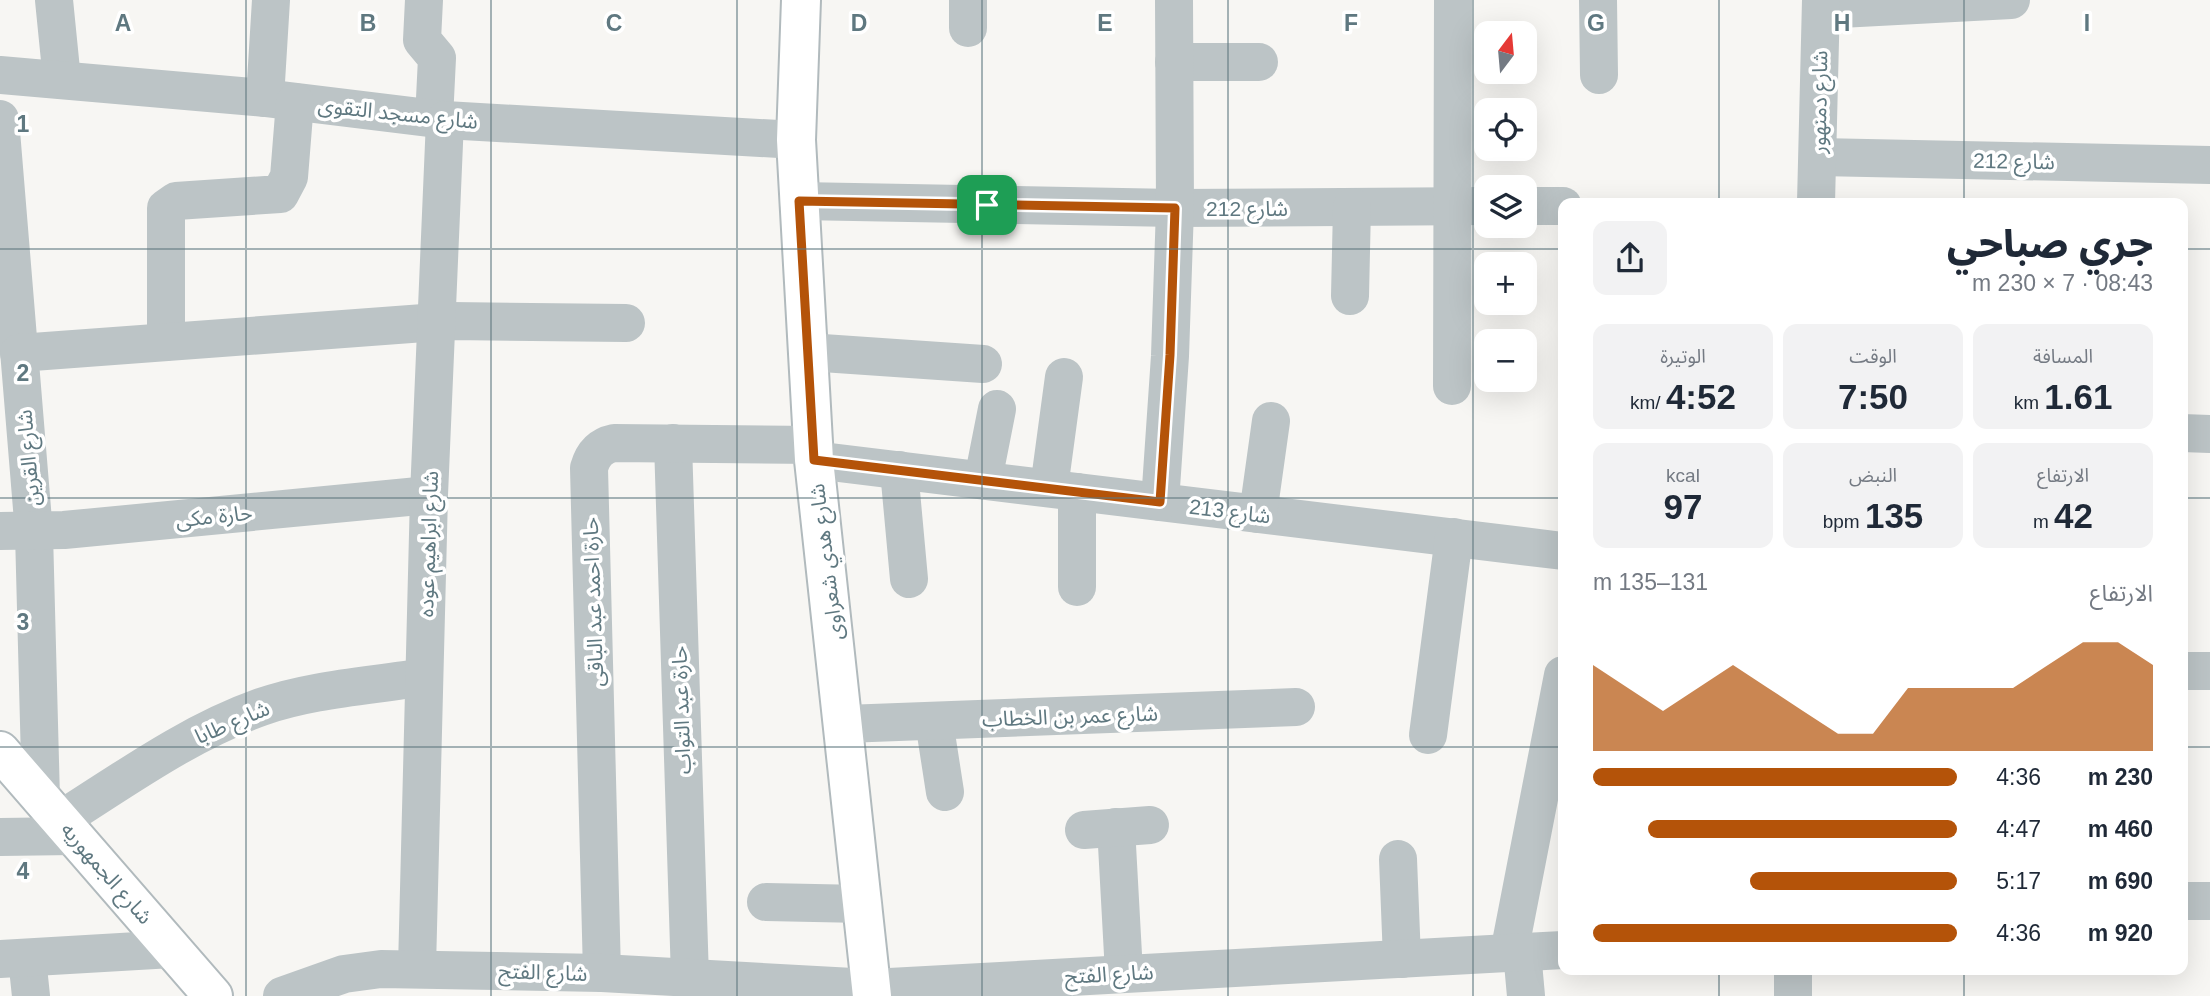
<!DOCTYPE html>
<html lang="ar">
<head>
<meta charset="utf-8">
<style>
  :root { --surface:#fff; --page:#f2f2f3; --text:#1f2937; --muted:#747a83; --accent:#b45309 }
  body { margin:0; font-family:Arial,"Noto Sans Arabic",sans-serif; background:var(--page); color:var(--text); direction:rtl; height:100vh; display:flex; flex-direction:column; font-size:26px; white-space:nowrap }
  * { box-sizing:border-box; margin:0 }
  p { font-size:23px; color:var(--muted) }
  .icon { flex:none; width:38px; height:38px; fill:none; stroke:currentColor; stroke-width:2; stroke-linecap:round; stroke-linejoin:round }
  .map { position:relative; flex:1; overflow:hidden; direction:ltr }
  .sheet { position:absolute; left:1558px; top:198px; width:630px; height:777px; display:flex; flex-direction:column; background:var(--surface); border-radius:14px; box-shadow:0 7px 28px #0002; direction:rtl }
  .sheet>* { flex:none }
  .needle { width:46px; rotate:16deg }
  .fabs { position:absolute; left:1474px; top:21px; display:grid; gap:14px }
  .fabs a { display:grid; place-items:center; width:63px; height:63px; border-radius:14px; background:var(--surface); box-shadow:0 7px 28px #0002; font-size:35px }
  .pin { position:absolute; display:grid; place-items:center; width:60px; height:60px; color:#fff; margin:-30px; border-radius:14px; box-shadow:0 4px 10px #0006 }
  .round { display:grid; place-items:center; flex:none; width:74px; height:74px; border-radius:14px; background:var(--page) }
  .summary { display:flex; align-items:center; justify-content:space-between; height:119px; padding:0 35px }
  h1 { font-size:38px; font-weight:800; line-height:52px }
  .metrics { display:grid; grid-template-columns:repeat(3,1fr); gap:10px; height:119px; padding:7px 35px }
  .metrics div { display:grid; align-content:center; border-radius:14px; background:var(--page); text-align:center }
  .metrics b { font-size:35px; font-weight:800 }
  .metrics small { font-size:19px; font-weight:400 }
  .metrics p { font-size:19px }
  .chart { height:196px; padding:14px 35px }
  .chart p { display:flex; justify-content:space-between }
  .chart svg { width:100%; height:126px; margin-top:7px; fill:var(--accent); opacity:.7 }
  ul { padding:0 35px; list-style:none; font-size:23px }
  li { display:grid; grid-template-columns:112px 84px 1fr; align-items:center; height:52px }
  li i { height:18px; border-radius:9px; background:var(--accent) }
  .map>svg:first-child { display:block }
</style>
</head>
<body>
<div class="map">
<svg width="2210" height="996" viewBox="0 0 2210 996">
  <rect width="100%" height="100%" fill="#f7f6f3"/>
  <g fill="none" stroke-linecap="round" stroke-linejoin="round">
    <g stroke="#b1babd" stroke-width="42">
      <g id="secondary">
        <polyline points="801,0 796,140 814,460 872,996"/>
        <polyline points="0,751 213,996"/>
      </g>
    </g>
    <g stroke="#bcc4c6" stroke-width="38">
      <polyline points="54,0 62,80"/>
      <polyline points="424,0 422,40 437,58 434,119"/>
      <polyline points="1598,0 1599,75"/>
      <polyline points="1821,10 2011,0"/>
      <polyline points="968,28 968,0"/>
      <polyline points="1174,62 1259,62"/>
      <polyline points="0,75 265,98 445,120 796,140"/>
      <polyline points="265,98 271,0"/>
      <polyline points="0,119 34,533 41,799"/>
      <polyline points="1819,157 2210,165"/>
      <polyline points="799,201 1175,208 1486,206"/>
      <polyline points="1816,203 1821,0"/>
      <polyline points="1524,206 1563,206"/>
      <polyline points="1350,296 1352,207"/>
      <polyline points="166,342 166,208 176,201 280,194 289,177 295,102"/>
      <polyline points="808,352 983,364"/>
      <polyline points="19,353 451,321 626,323"/>
      <polyline points="1452,386 1453,0"/>
      <polyline points="2182,433 2210,434"/>
      <polyline points="673,443 690,978"/>
      <polyline points="814,460 1563,551"/>
      <polyline points="899,470 909,579"/>
      <polyline points="983,480 997,409"/>
      <polyline points="1049,488 1064,377"/>
      <polyline points="1160,502 1170,356 1175,208 1174,0"/>
      <polyline points="1258,514 1271,421"/>
      <polyline points="0,531 64,530 429,495"/>
      <polyline points="1077,587 1077,492"/>
      <polyline points="2182,671 2210,671"/>
      <polyline points="934,721 945,792"/>
      <polyline points="845,724 1296,707"/>
      <polyline points="1428,735 1454,537"/>
      <path d="M60,820C125,779 188,733 261,707C312,689 370,686 424,677"/>
      <polyline points="1116,827 1124,973"/>
      <polyline points="1084,830 1150,825"/>
      <polyline points="0,837 74,836"/>
      <polyline points="1398,859 1402,959"/>
      <polyline points="2182,901 2210,901"/>
      <polyline points="766,902 863,904"/>
      <polyline points="1522,952 1526,996"/>
      <polyline points="1509,953 1563,675"/>
      <polyline points="27,958 31,996"/>
      <polyline points="0,959 172,949"/>
      <polyline points="417,968 429,495 445,120"/>
      <polyline points="1793,970 1793,996"/>
      <path d="M602,973L589,468C593,454 600,446 614,443L814,445"/>
      <polyline points="282,996 344,974 381,969 602,973 871,988 1563,950"/>
    </g>
    <use href="#secondary" stroke="#fff" stroke-width="38"/>
  </g>
  <g fill="none" stroke-linecap="round" stroke-linejoin="round">
    <g stroke="#fff" stroke-width="14">
      <polygon id="route" points="799,201 1175,208 1170,355 1160,502 814,460"/>
    </g>
    <use href="#route" stroke="#b45309" stroke-width="9"/>
  </g>
  <path fill="none" stroke="#5f7880" stroke-width="2" stroke-opacity="0.55" d="M246,0V996M491,0V996M737,0V996M982,0V996M1228,0V996M1473,0V996M1719,0V203M1964,0V203M0,249H1563M2182,249H2210M0,498H1563M2182,498H2210M0,747H1563M2182,747H2210M1719,970V996M1964,970V996"/>
  <g text-anchor="middle" dominant-baseline="central" stroke-width="7" stroke-linejoin="round" paint-order="stroke">
    <g font-size="21" fill="#5f7880" stroke="#fff">
      <text transform="translate(1819 102) rotate(-89)">شارع دمنهور</text>
      <text transform="translate(398 113) rotate(6)">شارع مسجد التقوى</text>
      <text transform="translate(2014 161) rotate(1)">شارع 212</text>
      <text x="1247" y="208">شارع 212</text>
      <text transform="translate(28 458) rotate(-95)">شارع القرين</text>
      <text transform="translate(1230 511) rotate(7)">شارع 213</text>
      <text transform="translate(214 516) rotate(-6)">حارة مكى</text>
      <text transform="translate(428 544) rotate(-88)">شارع ابراهيم عوده</text>
      <text transform="translate(826 562) rotate(-97)">شارع هدي شعراوى</text>
      <text transform="translate(593 602) rotate(-92)">حارة احمد عبد الباقى</text>
      <text transform="translate(681 710) rotate(-92)">حارة عبد التواب</text>
      <text transform="translate(1070 716) rotate(-2)">شارع عمر بن الخطاب</text>
      <text transform="translate(232 722) rotate(-23)">شارع طابا</text>
      <text transform="translate(107 873) rotate(49)">شارع الجمهوريه</text>
      <text transform="translate(543 972) rotate(2)">شارع الفتح</text>
      <text transform="translate(1109 974) rotate(-3)">شارع الفتح</text>
    </g>
  </g>
  <g font-size="23" text-anchor="middle" font-weight="bold" fill="#5f7880" stroke="#fff" stroke-width="7" stroke-linejoin="round" paint-order="stroke">
    <text x="123" y="31">A</text>
    <text x="368" y="31">B</text>
    <text x="614" y="31">C</text>
    <text x="859" y="31">D</text>
    <text x="1105" y="31">E</text>
    <text x="1351" y="31">F</text>
    <text x="1596" y="31">G</text>
    <text x="1842" y="31">H</text>
    <text x="2087" y="31">I</text>
    <text x="23" y="132">1</text>
    <text x="23" y="381">2</text>
    <text x="23" y="630">3</text>
    <text x="23" y="879">4</text>
  </g>
</svg>
<div class="fabs">
<a><svg class="needle" viewBox="-14 -14 28 28"><path d="M0-13l5 13h-10z" fill="#e53935"/><path d="M0 13l5-13h-10z" fill="#747a83"/></svg></a>
<a><svg class="icon" aria-label="locate" viewBox="0 0 24 24"><circle cx="12" cy="12" r="6"/><path d="M12 2v4M12 18v4M2 12h4M18 12h4"/></svg></a>
<a><svg class="icon" aria-label="layers" viewBox="0 0 24 24"><path d="M12 4l9 5-9 5-9-5zM3 14l9 5 9-5"/></svg></a>
<a>+</a>
<a>−</a>
</div>
<div class="pin" style="left:987px;top:205px;background:#1e9e55"><svg class="icon" aria-label="arrive" viewBox="0 0 24 24"><path d="M6 21V4h12l-3 4 3 4H6"/></svg></div>
<section class="sheet">
<div class="summary"><div><h1>جري صباحي</h1><p>08:43 · 7 × 230 m</p></div><a class="round"><svg class="icon" aria-label="share" viewBox="0 0 24 24"><path d="M12 15V3M7 8l5-5 5 5M5 13v7h14v-7"/></svg></a></div>
<div class="metrics">
<div><p>المسافة</p><b>1.61<small> km</small></b></div>
<div><p>الوقت</p><b>7:50</b></div>
<div><p>الوتيرة</p><b>4:52<small> /km</small></b></div>
</div>
<div class="metrics">
<div><p>الارتفاع</p><b>42<small> m</small></b></div>
<div><p>النبض</p><b>135<small> bpm</small></b></div>
<div><p>kcal</p><b>97</b></div>
</div>
<div class="chart"><p><span>الارتفاع</span>131–135 m</p>
<svg viewBox="0 0 160 44" preserveAspectRatio="none"><path d="M0 44V14L10 22L20 30L30 22L40 14L50 22L60 30L70 38L80 38L90 22L100 22L110 22L120 22L130 14L140 6L150 6L160 14V44z"/></svg>
</div>
<ul>
<li><b>230 m</b>4:36<i style="width:100%"></i></li>
<li><b>460 m</b>4:47<i style="width:85%"></i></li>
<li><b>690 m</b>5:17<i style="width:57%"></i></li>
<li><b>920 m</b>4:36<i style="width:100%"></i></li>
</ul>
</section>
</div>
</body>
</html>
